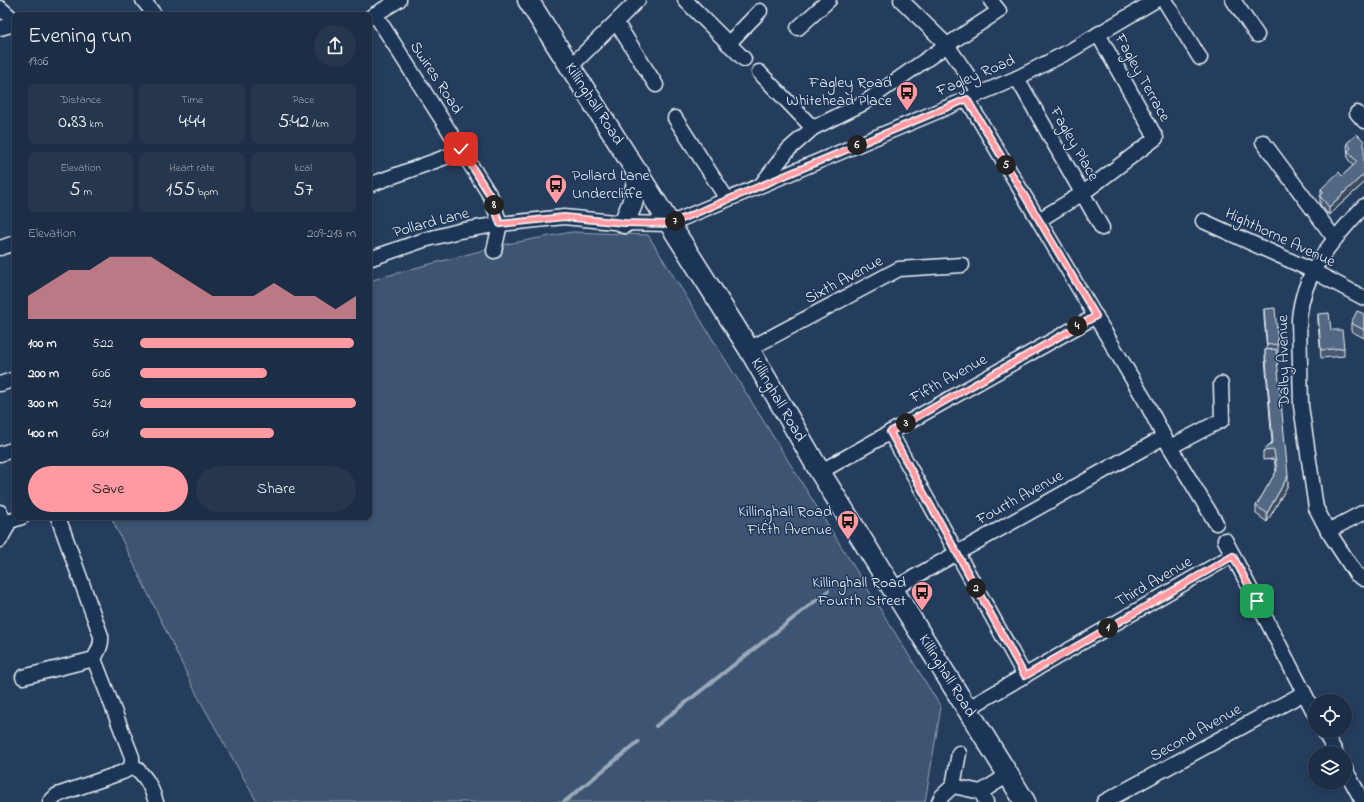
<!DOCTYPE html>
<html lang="en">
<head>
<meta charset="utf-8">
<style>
  :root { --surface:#1c2e46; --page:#25364d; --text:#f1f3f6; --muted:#a0a8b3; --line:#3a4a5f; --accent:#ff9aa2 }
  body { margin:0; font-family:"Indie Flower",sans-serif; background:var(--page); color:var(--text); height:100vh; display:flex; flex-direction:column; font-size:15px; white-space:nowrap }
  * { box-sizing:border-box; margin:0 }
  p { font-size:13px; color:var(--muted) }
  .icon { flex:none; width:22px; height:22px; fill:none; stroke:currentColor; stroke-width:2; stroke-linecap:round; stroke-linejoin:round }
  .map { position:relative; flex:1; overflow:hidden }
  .details { position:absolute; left:12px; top:12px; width:360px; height:508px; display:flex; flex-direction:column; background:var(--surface); border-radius:8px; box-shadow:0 2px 6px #0003,0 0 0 1px var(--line) }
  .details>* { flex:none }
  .buttons { position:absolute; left:1308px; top:694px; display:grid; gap:8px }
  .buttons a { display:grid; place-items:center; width:44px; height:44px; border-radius:50%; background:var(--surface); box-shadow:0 2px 6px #0003,0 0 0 1px var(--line); font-size:20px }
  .pin { position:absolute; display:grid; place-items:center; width:34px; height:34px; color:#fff; margin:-17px; border-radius:8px; box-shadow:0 2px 6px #0006 }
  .km { position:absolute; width:20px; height:20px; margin:-10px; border-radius:50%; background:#222; color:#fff; font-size:11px; line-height:20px; text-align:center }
  .round { display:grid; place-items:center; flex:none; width:42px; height:42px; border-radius:21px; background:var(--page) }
  .overview { display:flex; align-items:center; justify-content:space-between; height:68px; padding:0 16px }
  h1 { font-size:22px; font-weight:600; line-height:30px }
  .figures { display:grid; grid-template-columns:repeat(3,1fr); gap:6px; height:68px; padding:4px 16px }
  .figures div { display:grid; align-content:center; border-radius:8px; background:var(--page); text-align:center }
  .figures b { font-size:20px; font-weight:600 }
  .figures small { font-size:11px; font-weight:400 }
  .figures p { font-size:11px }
  .chart { height:112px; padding:8px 16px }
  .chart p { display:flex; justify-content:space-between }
  .chart svg { width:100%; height:72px; margin-top:4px; fill:var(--accent); opacity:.7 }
  .cta { display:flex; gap:8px; margin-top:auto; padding:8px 16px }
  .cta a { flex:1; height:46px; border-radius:24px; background:var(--accent); color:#111; font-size:16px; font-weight:600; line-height:46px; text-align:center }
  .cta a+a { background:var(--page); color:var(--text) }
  ul { padding:0 16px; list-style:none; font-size:13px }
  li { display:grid; grid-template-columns:64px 48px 1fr; align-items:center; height:30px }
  li i { height:10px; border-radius:5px; background:var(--accent) }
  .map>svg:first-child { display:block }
</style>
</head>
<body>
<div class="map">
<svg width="1364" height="802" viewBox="0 0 1364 802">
  <rect width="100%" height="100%" fill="#253d5d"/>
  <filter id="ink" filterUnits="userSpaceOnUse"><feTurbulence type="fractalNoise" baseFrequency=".025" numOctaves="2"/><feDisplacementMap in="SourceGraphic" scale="8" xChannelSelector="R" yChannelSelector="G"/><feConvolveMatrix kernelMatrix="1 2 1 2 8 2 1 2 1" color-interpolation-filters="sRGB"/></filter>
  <g filter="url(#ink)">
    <polygon fill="#3e5472" stroke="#93a2b5" points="572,232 648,235 941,707 925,802 257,802 197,695 111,517 369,517 369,281 415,268 507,244"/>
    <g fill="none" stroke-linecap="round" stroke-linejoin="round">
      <g stroke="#99a8ba" stroke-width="4">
        <polyline points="656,726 828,591"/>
        <polyline points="564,802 638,742"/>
      </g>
      <g stroke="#e8f1f8" stroke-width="17">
        <g id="minor">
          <polyline points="143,0 154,14"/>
          <polyline points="685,0 744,59"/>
          <polyline points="901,0 947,45 980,93"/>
          <polyline points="1164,0 1200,58"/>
          <polyline points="1233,0 1257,35"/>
          <polyline points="0,8 15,21"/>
          <polyline points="375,14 491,197 500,224 494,251"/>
          <polyline points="369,18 399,0"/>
          <polyline points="616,22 656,85"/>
          <polyline points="0,28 15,24"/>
          <polyline points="798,28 829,0"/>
          <polyline points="728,44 760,11"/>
          <polyline points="570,67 638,0"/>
          <polyline points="759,72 813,128"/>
          <polyline points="1017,78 1102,228"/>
          <polyline points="967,99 1146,402 1164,437 1216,523"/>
          <polyline points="1357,113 1364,121"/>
          <polyline points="675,118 727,199"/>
          <polyline points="1263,142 1335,239"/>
          <polyline points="369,185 454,154 461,149"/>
          <polyline points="761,185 788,150 813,128 864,103 947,45 999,11 991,1"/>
          <path d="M1364,206C1333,240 1303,271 1299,319L1301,406L1316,508L1328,531L1356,574L1364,579"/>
          <polyline points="1039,220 1083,193 1156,138 1098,34"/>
          <polyline points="1203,221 1313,271 1364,298"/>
          <polyline points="0,248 15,243"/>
          <polyline points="369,259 424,240 459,231 500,224 564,217 624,223 669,224 1017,78 1068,52 1156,0"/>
          <polyline points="749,349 899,269 962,265"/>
          <polyline points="0,384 15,379"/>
          <polyline points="890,432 1025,676"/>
          <polyline points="1170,447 1222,420 1221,384"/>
          <polyline points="0,454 15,449"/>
          <polyline points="820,472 1096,316"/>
          <polyline points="0,512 7,527 0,540"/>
          <polyline points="5,523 22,517"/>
          <polyline points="1328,531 1364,512"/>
          <polyline points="1225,540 1315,714"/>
          <polyline points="893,589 1164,437"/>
          <polyline points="23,677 94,659"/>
          <polyline points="967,709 1233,555"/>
          <polyline points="1324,731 1336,753"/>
          <polyline points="959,753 953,786 981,792"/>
          <path d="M132,764C147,778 150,784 156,802"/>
          <polyline points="1345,769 1363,802"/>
          <path d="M50,802L57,795L123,772L129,769L132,764V757L94,659C98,651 102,645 101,636L58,517"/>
          <polyline points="939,802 942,796 953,786"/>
          <polyline points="986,802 981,792 1008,775"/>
          <polyline points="1104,802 1304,693"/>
        </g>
      </g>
      <g stroke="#e8f1f8" stroke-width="23">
        <g id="highway">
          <polyline points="528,0 749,349 820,472 1025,802"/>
          <polyline points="624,223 632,204 639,173"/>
        </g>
      </g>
      <use href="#minor" stroke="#1d3557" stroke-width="14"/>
      <use href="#highway" stroke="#1d3557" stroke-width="20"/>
    </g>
    <g fill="#475970" stroke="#e8f1f8">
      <polygon points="1357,134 1364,183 1329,215 1320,205 1320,196 1321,195 1321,189 1342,176 1353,166 1348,159 1347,143"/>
      <polygon points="1264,309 1278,344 1278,352 1276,353 1288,485 1267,522 1256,514 1256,506 1276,472 1274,459 1263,460 1263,451 1272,442 1265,358 1265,350 1267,350 1264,318"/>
      <polygon points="1318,314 1344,348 1344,356 1321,358 1318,322"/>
      <polygon points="1364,314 1364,338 1351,331 1351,323"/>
    </g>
    <g fill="#3a485b" stroke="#e8f1f8">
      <polygon points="1364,174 1364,183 1329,215 1329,207"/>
      <polygon points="1288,476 1288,485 1267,522 1267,513"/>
    </g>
    <g fill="#536782" stroke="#e8f1f8">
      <polygon points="1357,134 1364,141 1364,174 1329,207 1320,196 1324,192 1321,189 1339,172 1342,176 1357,162 1348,151 1351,148 1347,143"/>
      <polygon points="1275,308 1278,344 1267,345 1264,309"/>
      <polygon points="1357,311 1364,314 1364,330 1351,323"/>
      <polygon points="1329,313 1331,330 1342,330 1344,348 1321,350 1318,314"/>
      <polygon points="1276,349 1288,476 1267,513 1256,506 1277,470 1274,450 1263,451 1273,442 1265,350"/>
    </g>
  </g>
  <g fill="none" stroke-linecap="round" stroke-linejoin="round" filter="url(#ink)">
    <g stroke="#fff" stroke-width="8">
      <polyline id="route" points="461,149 491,197 500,224 564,217 624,223 670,224 967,99 1096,316 890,432 1025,676 1233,556 1257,601"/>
    </g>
    <use href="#route" stroke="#ff9aa2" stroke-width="5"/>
  </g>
  <defs>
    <g id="bus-pin" transform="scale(1.15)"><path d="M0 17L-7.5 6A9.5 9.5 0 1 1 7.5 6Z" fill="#ff9aa2" stroke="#1d3557"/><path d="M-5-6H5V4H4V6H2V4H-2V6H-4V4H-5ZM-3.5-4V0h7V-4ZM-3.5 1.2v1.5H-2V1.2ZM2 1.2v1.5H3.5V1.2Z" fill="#111"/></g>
  </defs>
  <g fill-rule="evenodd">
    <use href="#bus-pin" x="907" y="92"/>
    <use href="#bus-pin" x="556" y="185"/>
    <use href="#bus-pin" x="848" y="521"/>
    <use href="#bus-pin" x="922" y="592"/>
  </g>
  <g text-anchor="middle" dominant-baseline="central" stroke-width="3" stroke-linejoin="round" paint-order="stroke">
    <g font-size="16" fill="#e8f1f8" stroke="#1d3557">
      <text transform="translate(976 76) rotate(-23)">Fagley Road</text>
      <text transform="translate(436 78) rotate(57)">Swires Road</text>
      <text transform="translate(1142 78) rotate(61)">Fagley Terrace</text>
      <text transform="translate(594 104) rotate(57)">Killinghall Road</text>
      <text transform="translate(1074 144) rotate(60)">Fagley Place</text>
      <text transform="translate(431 223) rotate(-15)">Pollard Lane</text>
      <text transform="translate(1280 238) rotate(25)">Highthorne Avenue</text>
      <text transform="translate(844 280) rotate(-28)">Sixth Avenue</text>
      <text transform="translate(1284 361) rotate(-91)">Dalby Avenue</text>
      <text transform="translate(949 379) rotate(-29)">Fifth Avenue</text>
      <text transform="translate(778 400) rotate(60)">Killinghall Road</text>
      <text transform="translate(1020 498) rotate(-29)">Fourth Avenue</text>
      <text transform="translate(1154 582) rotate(-30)">Third Avenue</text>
      <text transform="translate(947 676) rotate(58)">Killinghall Road</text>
      <text transform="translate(1196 733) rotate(-29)">Second Avenue</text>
    </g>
    <g font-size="16" fill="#e8f1f8" stroke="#1d3557" text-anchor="end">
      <text x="892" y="83">Fagley Road<tspan x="892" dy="18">Whitehead Place</tspan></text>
      <text x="572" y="176" text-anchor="start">Pollard Lane<tspan x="572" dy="18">Undercliffe</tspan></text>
      <text x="832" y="512">Killinghall Road<tspan x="832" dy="18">Fifth Avenue</tspan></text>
      <text x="906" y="583">Killinghall Road<tspan x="906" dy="18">Fourth Street</tspan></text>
    </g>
  </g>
</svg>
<div class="buttons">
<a><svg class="icon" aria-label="locate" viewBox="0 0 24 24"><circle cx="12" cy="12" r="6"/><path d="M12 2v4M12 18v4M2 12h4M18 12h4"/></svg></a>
<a><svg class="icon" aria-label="layers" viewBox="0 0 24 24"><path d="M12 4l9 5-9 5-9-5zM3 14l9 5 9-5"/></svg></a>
</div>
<div class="pin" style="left:1257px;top:601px;background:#1e9e55"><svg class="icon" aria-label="arrive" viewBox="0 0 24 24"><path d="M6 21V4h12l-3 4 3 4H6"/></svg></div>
<div class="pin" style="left:461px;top:149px;background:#d93025"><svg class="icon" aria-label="check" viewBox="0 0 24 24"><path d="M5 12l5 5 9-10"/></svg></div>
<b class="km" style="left:1108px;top:628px">1</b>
<b class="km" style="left:976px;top:588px">2</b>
<b class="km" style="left:906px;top:423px">3</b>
<b class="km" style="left:1077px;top:326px">4</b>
<b class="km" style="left:1006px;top:165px">5</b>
<b class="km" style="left:857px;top:145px">6</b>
<b class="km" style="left:675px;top:221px">7</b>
<b class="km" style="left:494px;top:205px">8</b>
<section class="details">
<div class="overview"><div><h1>Evening run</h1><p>19:06</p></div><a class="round"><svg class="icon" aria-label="share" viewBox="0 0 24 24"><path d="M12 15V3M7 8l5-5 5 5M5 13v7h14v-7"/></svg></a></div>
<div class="figures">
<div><p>Distance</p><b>0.83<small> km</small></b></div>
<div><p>Time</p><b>4:44</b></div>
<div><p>Pace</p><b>5:42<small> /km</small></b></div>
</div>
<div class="figures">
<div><p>Elevation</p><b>5<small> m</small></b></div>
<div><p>Heart rate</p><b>155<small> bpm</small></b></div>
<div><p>kcal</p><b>57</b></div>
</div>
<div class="chart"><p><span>Elevation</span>209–213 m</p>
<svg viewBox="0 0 160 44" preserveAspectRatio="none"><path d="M0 44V30L10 22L20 14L30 14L40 6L50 6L60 6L70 14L80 22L90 30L100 30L110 30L120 22L130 30L140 30L150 38L160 30V44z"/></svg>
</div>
<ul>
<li><b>100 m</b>5:22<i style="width:99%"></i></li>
<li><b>200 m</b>6:06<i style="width:59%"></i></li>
<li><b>300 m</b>5:21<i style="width:100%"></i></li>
<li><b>400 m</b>6:01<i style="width:62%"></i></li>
</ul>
<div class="cta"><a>Save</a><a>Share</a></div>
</section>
</div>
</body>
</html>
